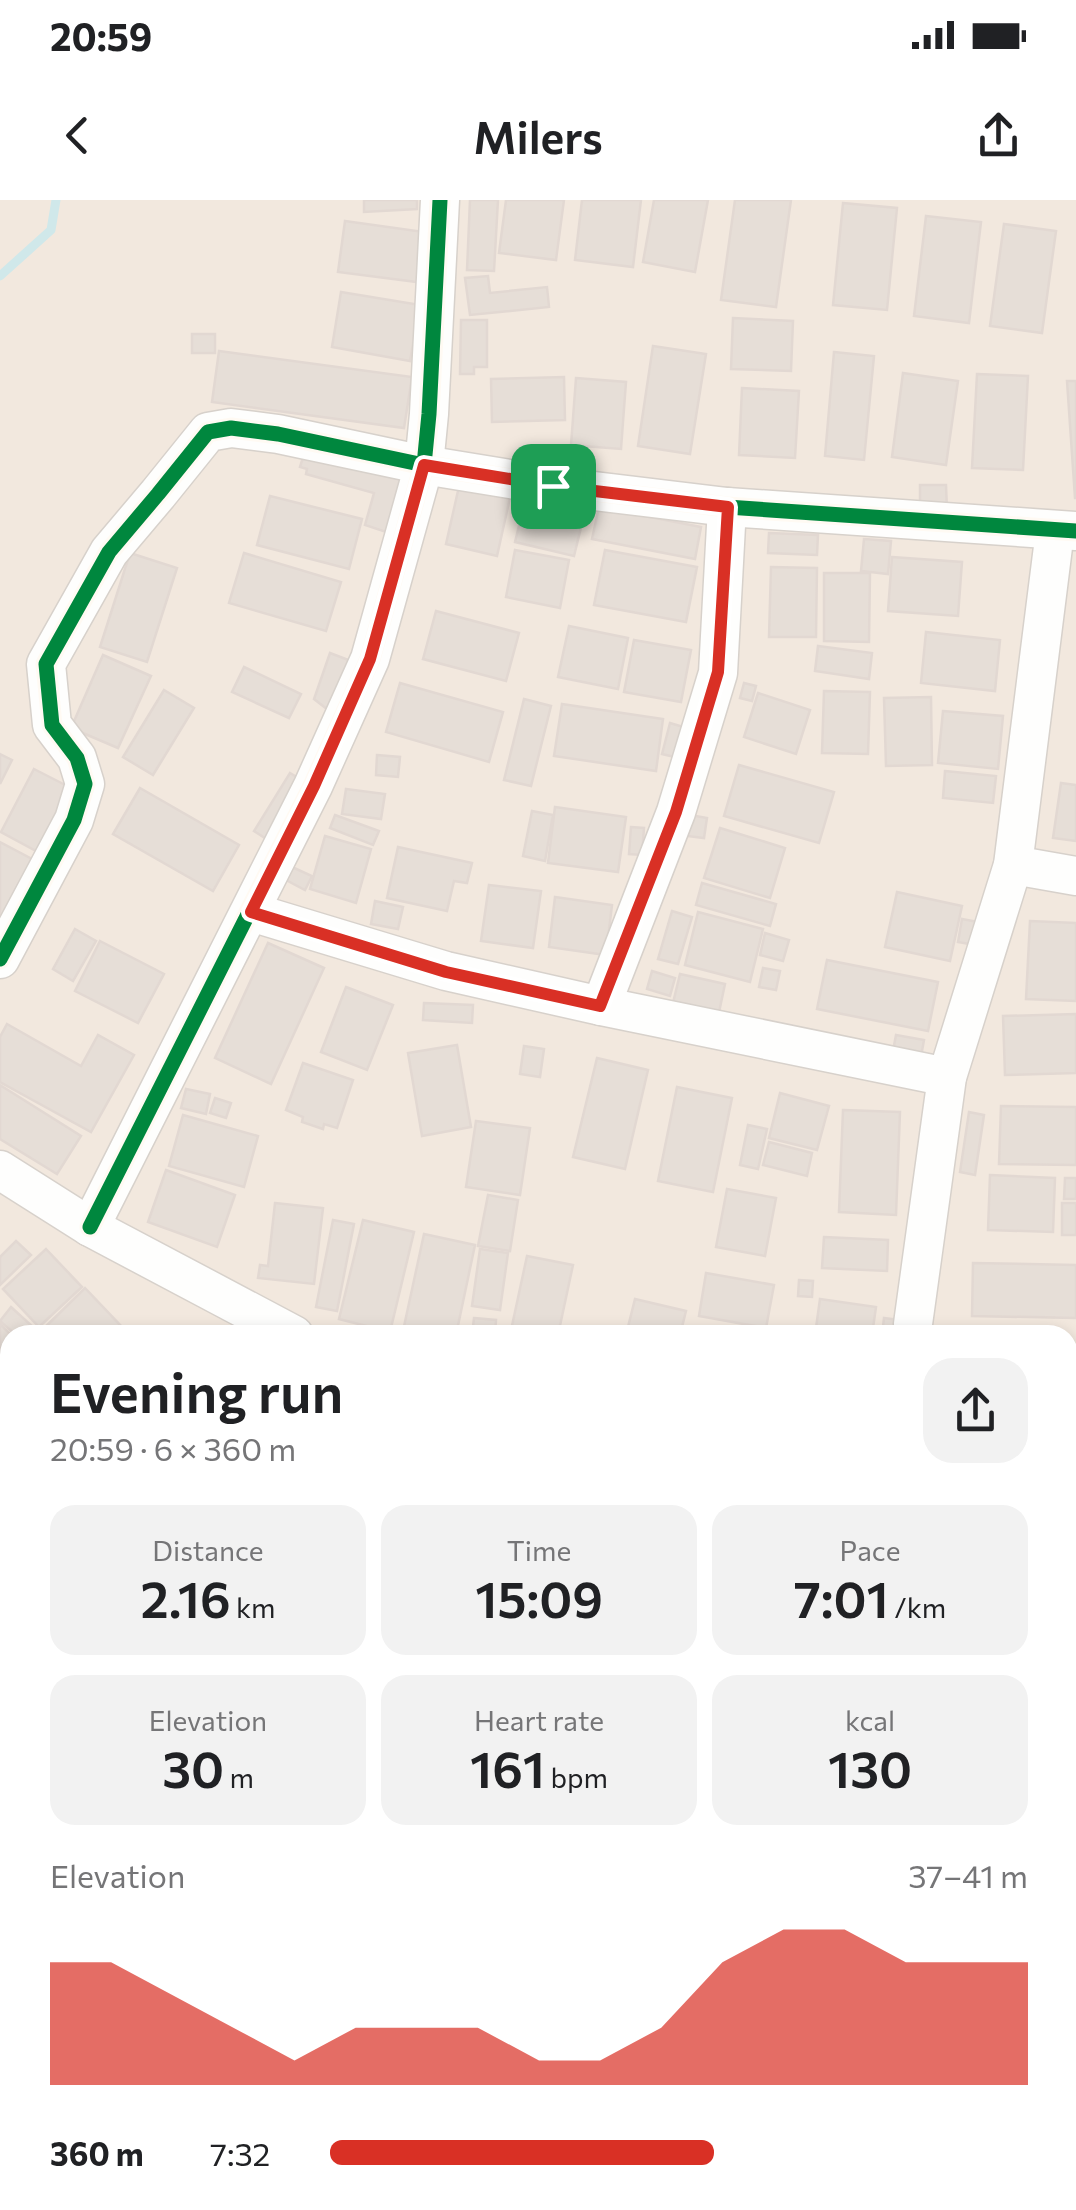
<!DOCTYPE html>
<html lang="en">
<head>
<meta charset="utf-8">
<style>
  :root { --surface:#fff; --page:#f2f2f2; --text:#202124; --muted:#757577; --accent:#d93025 }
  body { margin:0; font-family:Commissioner,sans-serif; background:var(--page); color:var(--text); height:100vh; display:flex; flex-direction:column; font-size:38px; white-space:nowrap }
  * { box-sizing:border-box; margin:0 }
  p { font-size:32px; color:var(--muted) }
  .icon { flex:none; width:55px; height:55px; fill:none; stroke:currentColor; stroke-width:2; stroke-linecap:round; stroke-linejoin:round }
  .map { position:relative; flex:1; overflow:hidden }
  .panel { position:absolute; left:0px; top:1125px; width:1078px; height:885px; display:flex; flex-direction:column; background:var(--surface); border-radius:30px 30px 0 0; box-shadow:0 5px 15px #0003 }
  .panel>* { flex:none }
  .pin { position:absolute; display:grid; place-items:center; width:85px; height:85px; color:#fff; margin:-42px; border-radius:20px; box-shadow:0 5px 15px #0006 }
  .round { display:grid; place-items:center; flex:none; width:105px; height:105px; border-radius:30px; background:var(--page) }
  .head { display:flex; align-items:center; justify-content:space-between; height:170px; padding:0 50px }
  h1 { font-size:55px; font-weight:600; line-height:75px }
  .metrics { display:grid; grid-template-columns:repeat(3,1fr); gap:15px; height:170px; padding:10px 50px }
  .metrics div { display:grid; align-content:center; border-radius:25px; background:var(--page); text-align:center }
  .metrics b { font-size:50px; font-weight:600 }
  .metrics small { font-size:28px; font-weight:400 }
  .metrics p { font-size:28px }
  .chart { height:280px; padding:20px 50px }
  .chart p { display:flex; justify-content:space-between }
  .chart svg { width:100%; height:180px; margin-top:10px; fill:var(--accent); opacity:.7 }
  ul { padding:0 50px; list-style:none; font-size:32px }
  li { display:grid; grid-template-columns:160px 120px 1fr; align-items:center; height:75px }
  li i { height:25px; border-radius:12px; background:var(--accent) }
  .status { display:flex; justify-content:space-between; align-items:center; height:70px; padding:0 50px; background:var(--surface); direction:ltr }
  .status svg { height:28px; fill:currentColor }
  header { display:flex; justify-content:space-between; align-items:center; height:130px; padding:0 50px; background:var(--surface); font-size:45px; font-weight:600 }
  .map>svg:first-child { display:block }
</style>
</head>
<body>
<div class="status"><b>20:59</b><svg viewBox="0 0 49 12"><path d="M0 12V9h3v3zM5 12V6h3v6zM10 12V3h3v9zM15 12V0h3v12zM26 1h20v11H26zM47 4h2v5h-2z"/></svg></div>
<header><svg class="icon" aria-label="back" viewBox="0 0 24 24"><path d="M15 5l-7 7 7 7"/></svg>Milers<svg class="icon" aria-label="share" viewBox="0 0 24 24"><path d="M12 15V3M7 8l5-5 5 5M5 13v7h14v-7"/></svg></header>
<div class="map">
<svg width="1076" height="2010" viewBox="0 0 1076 2010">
  <rect width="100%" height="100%" fill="#f9f5f0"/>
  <path fill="#f2e8de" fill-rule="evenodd" d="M0,0H1076V2010H0ZM10,1135H1068V2000H10Z"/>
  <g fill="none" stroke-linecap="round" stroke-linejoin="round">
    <g stroke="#d0e8ea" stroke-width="9">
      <polyline points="0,76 51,30 56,0"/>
      <polyline points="1068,1336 1076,1334"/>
      <polyline points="752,2010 758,2000"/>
    </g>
  </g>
  <g fill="#e6ded7" stroke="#e2d8d2" stroke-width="2.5">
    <polygon points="364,0 417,0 417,9 364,12"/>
    <polygon points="470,0 498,0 494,71 467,70"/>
    <polygon points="506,0 564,0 556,60 499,53"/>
    <polygon points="582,0 641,0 633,67 575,60"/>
    <polygon points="654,0 708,0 695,72 643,62"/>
    <polygon points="735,0 791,0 776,107 721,100"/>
    <polygon points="843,3 897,8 887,110 833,105"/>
    <polygon points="926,16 981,22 969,123 914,116"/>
    <polygon points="345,21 424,32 417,82 338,72"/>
    <polygon points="1004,24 1056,31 1042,133 990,126"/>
    <polygon points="488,76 490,93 547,87 549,107 470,115 465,78"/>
    <polygon points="341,92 420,105 410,161 332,147"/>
    <polygon points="733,118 793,121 791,171 731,169"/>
    <polygon points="461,120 487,120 487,167 474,167 474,174 460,174"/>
    <rect x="192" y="134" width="23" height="19"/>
    <polygon points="653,146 706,154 690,254 638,246"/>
    <polygon points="219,151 412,177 404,228 212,202"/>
    <polygon points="834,152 874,156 864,260 825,256"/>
    <polygon points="903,173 958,181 946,265 892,257"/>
    <polygon points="977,174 1028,176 1023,270 972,268"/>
    <polygon points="564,177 565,220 492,222 491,179"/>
    <polygon points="576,178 626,182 621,249 571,245"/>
    <polygon points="1067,181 1076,181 1076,298 1075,298"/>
    <polygon points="742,188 799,191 795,258 739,255"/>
    <polygon points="305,251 402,278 386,332 365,325 374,293 306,274 307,269 300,267"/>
    <polygon points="460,282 511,293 497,356 446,344"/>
    <polygon points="920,285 946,285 947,310 920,310"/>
    <polygon points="527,293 586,307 574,356 515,342"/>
    <polygon points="270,296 362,319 349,369 257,345"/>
    <polygon points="599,307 701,327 695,359 592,339"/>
    <polygon points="769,333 818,335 817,355 768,353"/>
    <polygon points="864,339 891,341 888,374 861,371"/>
    <polygon points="515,350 569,360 560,408 506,397"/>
    <polygon points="605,350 697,367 686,422 594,405"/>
    <polygon points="130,353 177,368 147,462 100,447"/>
    <polygon points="244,353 341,382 326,431 229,403"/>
    <polygon points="892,357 962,362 958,416 888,411"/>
    <polygon points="771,367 817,368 816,437 769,437"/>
    <polygon points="824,373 870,373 869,442 824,441"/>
    <polygon points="436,411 519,433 506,481 423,459"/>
    <polygon points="569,426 628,438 618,489 558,477"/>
    <polygon points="926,432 1000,440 995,491 921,483"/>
    <polygon points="634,440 691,450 681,502 624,492"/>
    <polygon points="818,446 872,453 869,479 815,471"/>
    <polygon points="330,453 351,461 332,513 314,499"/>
    <polygon points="103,455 151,476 118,548 71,528"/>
    <polygon points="244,467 301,494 289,518 232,492"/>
    <polygon points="400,483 503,512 489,562 386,532"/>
    <polygon points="744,483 756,486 752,501 740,498"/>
    <polygon points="164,490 194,508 153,575 123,557"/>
    <polygon points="824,491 870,492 868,554 822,553"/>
    <polygon points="758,493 810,510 796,554 744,537"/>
    <polygon points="931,497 932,565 886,566 884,498"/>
    <polygon points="524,499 551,506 531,586 504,580"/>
    <polygon points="562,504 663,519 656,571 554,556"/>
    <polygon points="943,511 1003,516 998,569 938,563"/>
    <polygon points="670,523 687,528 679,558 662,554"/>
    <polygon points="0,554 12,560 0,584"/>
    <polygon points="377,555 400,557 398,577 376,575"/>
    <polygon points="739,565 834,592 819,643 724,616"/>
    <polygon points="34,569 71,588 38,652 1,632"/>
    <polygon points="945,571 996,576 993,603 943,598"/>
    <polygon points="290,573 305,582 268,640 254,631"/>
    <polygon points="1061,583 1076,585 1076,641 1053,638"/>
    <polygon points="140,588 239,645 213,691 113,634"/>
    <polygon points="346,589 385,594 381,619 342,614"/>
    <polygon points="555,607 626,617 618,672 548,663"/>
    <polygon points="532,611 553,615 545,661 523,656"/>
    <polygon points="335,615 379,631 373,645 330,628"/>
    <polygon points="690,615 707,618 704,638 687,636"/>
    <polygon points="631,627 644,628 642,655 629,654"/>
    <polygon points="720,628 785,648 770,698 704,678"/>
    <polygon points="325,636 371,649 356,703 310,689"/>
    <polygon points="0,642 32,659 0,718"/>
    <polygon points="398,647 472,663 467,683 454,681 447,711 387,698"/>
    <polygon points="292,667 312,676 305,690 286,680"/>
    <polygon points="702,683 776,704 770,726 696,705"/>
    <polygon points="489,685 541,691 533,748 481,741"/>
    <polygon points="897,692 962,706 950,761 885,747"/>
    <polygon points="555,697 612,705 606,755 549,747"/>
    <polygon points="375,701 403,707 398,729 371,724"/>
    <polygon points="672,711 692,717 678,764 658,759"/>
    <polygon points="698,712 763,729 750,782 685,765"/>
    <polygon points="962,719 978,722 975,745 958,742"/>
    <polygon points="1030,721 1076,723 1076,801 1026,799"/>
    <polygon points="75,729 96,741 73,781 53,769"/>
    <polygon points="765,733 789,740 783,761 760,755"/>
    <polygon points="100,741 164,774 138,823 75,791"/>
    <polygon points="268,743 324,768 271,884 215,858"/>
    <polygon points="827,760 938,782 928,831 817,809"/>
    <polygon points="763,768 780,771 776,790 759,787"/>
    <polygon points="652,771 675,778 670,796 647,789"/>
    <polygon points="680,774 725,784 718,817 672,807"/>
    <polygon points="346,787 393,805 367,870 321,852"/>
    <polygon points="424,803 473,805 472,823 423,820"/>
    <polygon points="1076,814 1076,873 1005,875 1003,816"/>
    <polygon points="7,824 81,866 98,835 134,855 91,932 0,882 0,837"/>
    <polygon points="896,835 924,840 920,862 892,856"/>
    <polygon points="457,845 471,927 422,936 408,853"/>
    <polygon points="524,846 544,849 540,877 520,874"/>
    <polygon points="597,858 648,870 625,969 573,957"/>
    <polygon points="303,863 353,880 337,928 324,924 323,929 302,922 303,917 286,910"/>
    <polygon points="0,885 81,936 57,974 0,939"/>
    <polygon points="677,887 732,898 713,992 658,981"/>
    <polygon points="186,889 210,894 206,914 181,908"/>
    <polygon points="780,893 829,906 817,950 769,938"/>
    <polygon points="215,898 231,903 226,918 210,913"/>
    <polygon points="1001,906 1076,907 1076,965 999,964"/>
    <polygon points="843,910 900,912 896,1015 839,1012"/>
    <polygon points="969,912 984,915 975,975 960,972"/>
    <polygon points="183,915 258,936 244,987 169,966"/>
    <polygon points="476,921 530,928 520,995 466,987"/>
    <polygon points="748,925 767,929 758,969 740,965"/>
    <polygon points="769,942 812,953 807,976 763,965"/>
    <polygon points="166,970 235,995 217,1047 148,1022"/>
    <polygon points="990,975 1055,978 1053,1032 988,1030"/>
    <polygon points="1065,978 1076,978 1076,999 1064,999"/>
    <polygon points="727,989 776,998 765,1056 716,1047"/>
    <polygon points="488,995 518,1000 510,1051 478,1046"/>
    <polygon points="275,1003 323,1008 314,1084 258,1078 260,1065 268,1066"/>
    <rect x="1062" y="1003" width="14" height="32"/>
    <polygon points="333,1020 354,1024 337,1111 316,1107"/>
    <polygon points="363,1020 414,1032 390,1132 339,1119"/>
    <polygon points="424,1034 475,1045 456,1135 423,1135 403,1131"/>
    <polygon points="824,1037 888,1040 887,1071 822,1068"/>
    <polygon points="16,1041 31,1055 0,1085 0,1057"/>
    <polygon points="46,1049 82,1087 39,1127 3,1089"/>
    <polygon points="480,1049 508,1053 500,1110 472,1106"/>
    <polygon points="527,1056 573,1065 558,1135 510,1135"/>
    <polygon points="973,1063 1076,1065 1076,1118 972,1116"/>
    <polygon points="706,1073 774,1085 766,1128 699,1116"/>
    <polygon points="799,1080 813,1081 812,1097 798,1096"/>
    <polygon points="85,1088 123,1128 116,1135 45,1135 41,1131"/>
    <polygon points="635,1099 686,1111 680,1135 626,1135"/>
    <polygon points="820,1099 876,1107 872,1135 815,1135"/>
    <polygon points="11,1107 33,1127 26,1135 16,1135 0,1121"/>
    <polygon points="474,1118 496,1120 495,1135 472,1135"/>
    <polygon points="884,1118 900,1120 898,1135 882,1135"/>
    <polygon points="0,1124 11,1135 10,1152 0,1162"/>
    <polygon points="0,1209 10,1216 10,1251 6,1257 0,1253"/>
    <polygon points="10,1327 10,1364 0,1358 0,1342"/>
    <polygon points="0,1457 10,1466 10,1492 0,1482"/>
    <polygon points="10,1540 10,1609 5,1614 0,1610 0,1550"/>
    <polygon points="1076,1593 1076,1644 1068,1624 1068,1596"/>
    <polygon points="7,1636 10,1641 10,1695 0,1683 0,1642"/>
    <polygon points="10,1771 10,1836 4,1841 0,1836 0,1780"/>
    <polygon points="1076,1854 1076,1908 1068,1904 1068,1871"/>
    <polygon points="7,1954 10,1956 10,2000 38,2000 29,2010 0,2010 0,1962"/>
    <polygon points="1068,1954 1076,1959 1076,1988 1073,1993 1068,1990"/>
    <polygon points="349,2000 406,2000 415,2010 337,2010"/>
    <polygon points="656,2000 691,2000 685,2010 650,2010"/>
    <polygon points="701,2000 741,2000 735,2010 695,2010"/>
    <polygon points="846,2000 900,2000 893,2010 862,2010"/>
    <polygon points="1007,2000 1051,2000 1058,2005 1055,2010 1000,2010"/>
  </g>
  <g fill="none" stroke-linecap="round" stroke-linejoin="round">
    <g stroke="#d7d1cb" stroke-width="41">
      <g id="minor">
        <polyline points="1013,665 1076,676"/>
        <polyline points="251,712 446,771 601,806 947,877"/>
        <polyline points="0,759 74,620 85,584 77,558 52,525 46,464 109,352 158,294 208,232 231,228 278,234 424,265 553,286 727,307 1076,331"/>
        <polyline points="601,806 676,612 718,473 727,307"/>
        <polyline points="0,970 90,1027 294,1135"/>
        <polyline points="90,1027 313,586 370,459 424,265 429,214 440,0"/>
        <polyline points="913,1124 947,877 1013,665 1055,331"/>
        <polyline points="0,1414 10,1424"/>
        <polyline points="1068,1709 1076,1689"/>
        <polyline points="0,1897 10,1910"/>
        <polyline points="1068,1930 1076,1934"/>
        <polyline points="83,2000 91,2010"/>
        <polyline points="449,2000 453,2010"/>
        <polyline points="153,2010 164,2000"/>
        <polyline points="524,2010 533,2000"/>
        <polyline points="930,2010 935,2000"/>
      </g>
    </g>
    <use href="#minor" stroke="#fefefd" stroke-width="38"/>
    <g stroke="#fffaf3" stroke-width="21">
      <g id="cycleway">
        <polyline points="0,759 74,620 85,584 77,558 52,525 46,464 109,352 158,294 208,232 231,228 278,234 424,265 553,286 727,307 1076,331"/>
        <polyline points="90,1027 313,586 370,459 424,265 429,214 440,0"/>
      </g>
    </g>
    <use href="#cycleway" stroke="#00873e" stroke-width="15"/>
  </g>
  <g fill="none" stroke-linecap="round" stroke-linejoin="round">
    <g stroke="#fff" stroke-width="20">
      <polygon id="route" points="424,265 553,286 728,307 718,472 676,612 600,806 446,772 251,712 314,586 370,459"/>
    </g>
    <use href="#route" stroke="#d93025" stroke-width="12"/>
  </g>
</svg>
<div class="pin" style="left:553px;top:286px;background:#1e9e55"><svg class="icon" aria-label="arrive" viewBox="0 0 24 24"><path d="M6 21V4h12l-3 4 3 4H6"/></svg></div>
<section class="panel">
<div class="head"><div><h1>Evening run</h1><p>20:59 · 6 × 360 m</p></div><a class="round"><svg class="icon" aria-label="share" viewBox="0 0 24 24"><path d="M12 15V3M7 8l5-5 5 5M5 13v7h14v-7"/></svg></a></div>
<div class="metrics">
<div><p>Distance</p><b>2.16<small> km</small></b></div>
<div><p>Time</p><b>15:09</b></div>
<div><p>Pace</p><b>7:01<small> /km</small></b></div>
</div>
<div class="metrics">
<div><p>Elevation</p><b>30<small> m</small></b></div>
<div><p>Heart rate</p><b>161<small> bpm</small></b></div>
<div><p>kcal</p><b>130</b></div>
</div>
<div class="chart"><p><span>Elevation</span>37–41 m</p>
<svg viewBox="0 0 160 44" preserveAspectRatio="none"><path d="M0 44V14L10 14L20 22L30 30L40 38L50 30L60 30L70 30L80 38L90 38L100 30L110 14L120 6L130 6L140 14L150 14L160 14V44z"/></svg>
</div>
<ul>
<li><b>360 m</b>7:32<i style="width:55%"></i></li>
</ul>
</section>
</div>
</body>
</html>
